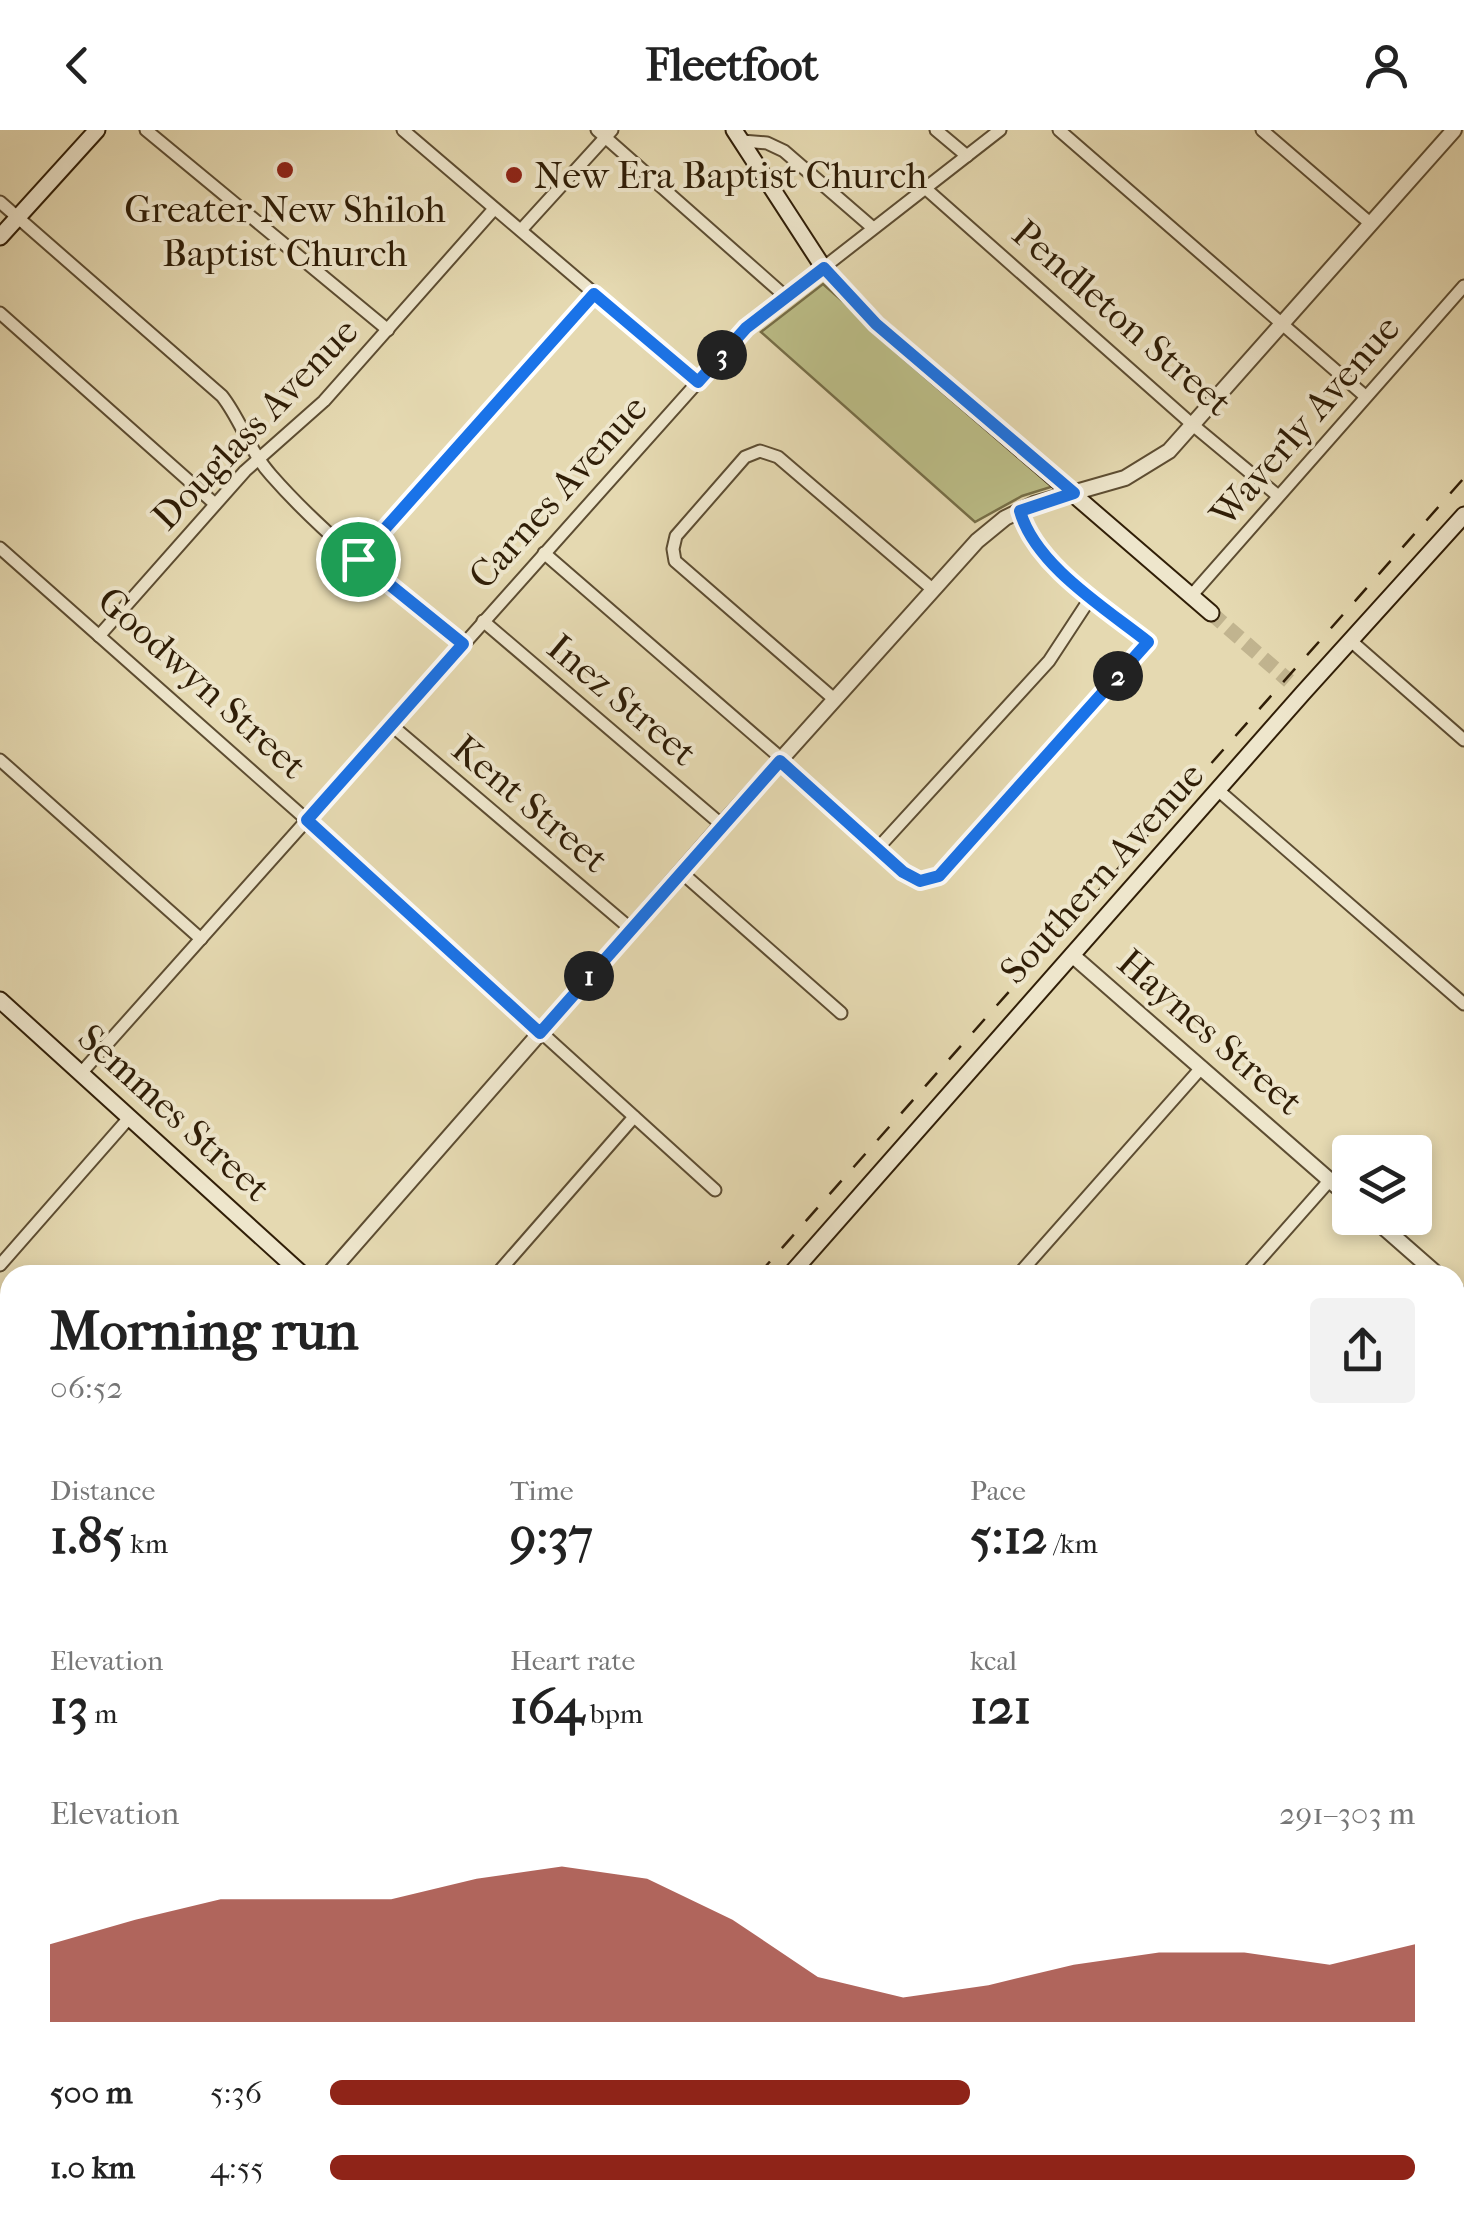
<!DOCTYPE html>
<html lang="en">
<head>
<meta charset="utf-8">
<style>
  :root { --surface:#fff; --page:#f2f2f2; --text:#222; --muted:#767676; --accent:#8f2418 }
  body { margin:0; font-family:"IM FELL French Canon",serif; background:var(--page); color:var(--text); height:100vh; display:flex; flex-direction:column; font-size:38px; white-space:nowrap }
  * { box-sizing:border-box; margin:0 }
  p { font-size:32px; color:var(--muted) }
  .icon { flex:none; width:55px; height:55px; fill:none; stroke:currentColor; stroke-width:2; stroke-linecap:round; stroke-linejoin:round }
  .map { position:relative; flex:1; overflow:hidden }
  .side { position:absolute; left:0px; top:1135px; width:1465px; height:962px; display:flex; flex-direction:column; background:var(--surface); border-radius:30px 30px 0 0; box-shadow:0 5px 15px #0003 }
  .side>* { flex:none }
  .fabs { position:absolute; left:1332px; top:1005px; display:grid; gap:20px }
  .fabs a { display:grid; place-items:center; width:100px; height:100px; border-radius:10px; background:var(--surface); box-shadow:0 5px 15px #0003; font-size:50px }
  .pin { position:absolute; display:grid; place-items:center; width:85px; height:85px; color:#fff; margin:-42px; border:5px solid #fff; border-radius:50%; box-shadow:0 2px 10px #0007 }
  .km { position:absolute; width:50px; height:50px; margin:-25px; border-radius:50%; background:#222; color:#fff; font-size:28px; line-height:50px; text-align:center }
  .round { display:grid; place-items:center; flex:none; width:105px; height:105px; border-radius:10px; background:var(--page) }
  .headline { display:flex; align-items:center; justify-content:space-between; height:170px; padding:0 50px }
  h1 { font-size:55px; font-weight:700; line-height:75px }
  .stats { display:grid; grid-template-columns:repeat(3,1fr); gap:15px; height:170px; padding:10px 50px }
  .stats div { display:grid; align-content:center }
  .stats b { font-size:50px; font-weight:700 }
  .stats small { font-size:28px; font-weight:400 }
  .stats p { font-size:28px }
  .chart { height:280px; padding:20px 50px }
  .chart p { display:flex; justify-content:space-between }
  .chart svg { width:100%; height:180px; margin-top:10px; fill:var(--accent); opacity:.7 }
  ul { padding:0 50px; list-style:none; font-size:32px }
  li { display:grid; grid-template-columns:160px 120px 1fr; align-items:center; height:75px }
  li i { height:25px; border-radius:12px; background:var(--accent) }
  header { display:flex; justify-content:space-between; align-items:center; height:130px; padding:0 50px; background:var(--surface); font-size:45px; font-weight:700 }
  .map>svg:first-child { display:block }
</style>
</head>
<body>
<header><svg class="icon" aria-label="back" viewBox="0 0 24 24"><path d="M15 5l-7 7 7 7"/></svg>Fleetfoot<svg class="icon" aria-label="person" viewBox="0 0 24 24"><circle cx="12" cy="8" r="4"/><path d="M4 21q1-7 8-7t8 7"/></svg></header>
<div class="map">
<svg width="1464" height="2096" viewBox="0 0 1464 2096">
  <rect width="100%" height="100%" fill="#e5d9b1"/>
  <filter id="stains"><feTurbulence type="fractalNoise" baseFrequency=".002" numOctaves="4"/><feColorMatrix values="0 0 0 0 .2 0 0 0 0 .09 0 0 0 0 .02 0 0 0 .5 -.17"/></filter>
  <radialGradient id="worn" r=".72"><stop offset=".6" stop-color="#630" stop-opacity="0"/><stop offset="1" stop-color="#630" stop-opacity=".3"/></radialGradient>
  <g fill="#bbbd87" stroke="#766e47" stroke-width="2.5">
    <polygon points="823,154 1054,356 1022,366 975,392 761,202"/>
    <polygon points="409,2088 1248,2088 1255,2096 401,2096"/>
  </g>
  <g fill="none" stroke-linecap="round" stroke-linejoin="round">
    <polyline stroke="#c1b48f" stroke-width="15" stroke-dasharray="15 8" stroke-linecap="butt" points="1211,483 1289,551"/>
    <g stroke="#5d4d32" stroke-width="15">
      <g id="minor">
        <polyline points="146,0 388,200"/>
        <polyline points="403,0 698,252"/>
        <polyline points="597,0 785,166"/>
        <polyline points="936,0 967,26"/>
        <polyline points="1059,0 1365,266"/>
        <polyline points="1262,0 1371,94"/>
        <polyline points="742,11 767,13 784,21 873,98"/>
        <polyline points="925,58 1194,296 1277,365"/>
        <path d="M0,72L222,266C241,290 250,322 271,345C327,409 397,461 463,514"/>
        <polyline points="521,100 612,0"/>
        <polyline points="0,183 215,374"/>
        <polyline points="0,418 307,690 715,1060"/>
        <polyline points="544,423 782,629"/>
        <polyline points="358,429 595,164"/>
        <polyline points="1191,466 1464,156"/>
        <polyline points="483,491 722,695"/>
        <polyline points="99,506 245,341 324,271 494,79"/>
        <polyline points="1351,511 1464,610"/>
        <polyline points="834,569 675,431 673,419 676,406 745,327 760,321 778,327 931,458"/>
        <polyline points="390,594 631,799"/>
        <polyline points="0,630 201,809"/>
        <path d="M780,631L903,742L920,751L939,747L1147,512C1105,478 1035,435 1020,381"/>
        <polyline points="1219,661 1464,874"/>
        <polyline points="878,718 1049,531 1091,467"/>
        <polyline points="681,742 841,883"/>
        <polyline points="82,942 746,198 1000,0"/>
        <polyline points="0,1135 129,988"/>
        <polyline points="496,1145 634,987"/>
        <polyline points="1018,1145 1202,937"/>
        <polyline points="1246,1145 1330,1050"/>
        <polyline points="1455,1443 1464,1433"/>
        <polyline points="1455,1467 1464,1475"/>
        <polyline points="0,1588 10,1601"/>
        <polyline points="1455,1943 1464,1931"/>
        <polyline points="0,1970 10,1959"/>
        <polyline points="1401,2088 1413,2096"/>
        <polyline points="1434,2096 1445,2088"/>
      </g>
    </g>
    <g stroke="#5d4d32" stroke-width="18">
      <g id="tertiary">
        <polyline points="1072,825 1350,1068"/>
        <polyline points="1373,1088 1438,1145"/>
        <polyline points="328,1145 722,695 977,411 1005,388 1034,374 1125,348 1169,321 1454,0"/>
        <polyline points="1455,1160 1464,1168"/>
        <polyline points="0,1511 10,1500"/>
        <polyline points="1455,1914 1464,1922"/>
        <polyline points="0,2085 13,2096"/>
      </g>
    </g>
    <g stroke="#301e07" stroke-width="19">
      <g id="secondary">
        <polyline points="734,0 823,137 876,194 1211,483"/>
        <polyline points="0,107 97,0"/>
        <polyline points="0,870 303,1145"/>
        <polyline points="790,1145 1303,563 1464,385"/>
        <polyline points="0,2036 10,2025"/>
      </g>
    </g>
    <use href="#minor" stroke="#eee6cc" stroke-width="11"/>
    <use href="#tertiary" stroke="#eee6cc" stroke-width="14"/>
    <use href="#secondary" stroke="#eee6cc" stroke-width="15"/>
    <g stroke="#301e07" stroke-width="2.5" stroke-dasharray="18 18" stroke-linecap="butt">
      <polyline points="758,1145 1464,348"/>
      <polyline points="0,1999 10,1987"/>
    </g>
  </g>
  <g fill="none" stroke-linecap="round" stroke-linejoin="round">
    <g stroke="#fff" stroke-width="20">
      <path id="route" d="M824,138L876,194L1074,363L1020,381C1035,435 1105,478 1148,512L939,746L920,751L903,742L780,631L540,903L307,690L463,514L358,429L594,164L698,252L746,198Z"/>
    </g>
    <use href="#route" stroke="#1a73e8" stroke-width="12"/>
  </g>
  <g fill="#8f2418" stroke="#eee6cc" stroke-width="4">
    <circle cx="285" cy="40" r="10"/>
    <circle cx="514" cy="45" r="10"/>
  </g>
  <g text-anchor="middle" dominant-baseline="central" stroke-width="8" stroke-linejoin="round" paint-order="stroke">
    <g font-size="38" fill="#301e07" stroke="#eee6cc" text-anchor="start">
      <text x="534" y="45">New Era Baptist Church</text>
      <text x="285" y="79" text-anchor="middle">Greater New Shiloh<tspan x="285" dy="44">Baptist Church</tspan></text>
    </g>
    <g font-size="38" fill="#301e07" stroke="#eee6cc">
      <text transform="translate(1122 188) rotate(41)">Pendleton Street</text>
      <text transform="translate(1305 291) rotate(-49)">Waverly Avenue</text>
      <text transform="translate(255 294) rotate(-46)">Douglass Avenue</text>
      <text transform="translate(558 362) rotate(-48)">Carnes Avenue</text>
      <text transform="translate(202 553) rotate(42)">Goodwyn Street</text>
      <text transform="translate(622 570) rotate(40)">Inez Street</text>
      <text transform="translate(530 674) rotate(40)">Kent Street</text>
      <text transform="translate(1102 743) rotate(-48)">Southern Avenue</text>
      <text transform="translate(1210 902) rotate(41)">Haynes Street</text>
      <text transform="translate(174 983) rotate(42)">Semmes Street</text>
    </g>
  </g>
  <rect width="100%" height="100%" filter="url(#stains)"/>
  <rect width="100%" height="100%" fill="url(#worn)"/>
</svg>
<div class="fabs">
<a><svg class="icon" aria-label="layers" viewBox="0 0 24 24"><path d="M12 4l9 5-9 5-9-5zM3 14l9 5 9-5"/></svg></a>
</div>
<div class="pin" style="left:358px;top:429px;background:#1e9e55"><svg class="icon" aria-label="arrive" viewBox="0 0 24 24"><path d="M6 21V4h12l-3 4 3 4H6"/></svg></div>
<b class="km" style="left:589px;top:846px">1</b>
<b class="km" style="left:1118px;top:546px">2</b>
<b class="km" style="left:722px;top:225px">3</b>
<section class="side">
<div class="headline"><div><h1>Morning run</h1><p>06:52</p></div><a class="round"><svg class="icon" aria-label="share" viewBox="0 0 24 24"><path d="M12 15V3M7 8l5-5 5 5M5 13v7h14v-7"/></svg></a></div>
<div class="stats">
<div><p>Distance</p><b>1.85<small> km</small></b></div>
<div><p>Time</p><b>9:37</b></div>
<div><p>Pace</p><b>5:12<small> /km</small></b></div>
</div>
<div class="stats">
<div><p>Elevation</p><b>13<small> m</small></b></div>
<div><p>Heart rate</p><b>164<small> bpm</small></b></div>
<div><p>kcal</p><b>121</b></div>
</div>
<div class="chart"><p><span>Elevation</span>291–303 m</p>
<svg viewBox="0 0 160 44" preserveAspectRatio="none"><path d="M0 44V25L10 19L20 14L30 14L40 14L50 9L60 6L70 9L80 19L90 33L100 38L110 35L120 30L130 27L140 27L150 30L160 25V44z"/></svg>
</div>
<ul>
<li><b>500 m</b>5:36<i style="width:59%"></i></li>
<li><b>1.0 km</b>4:55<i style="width:100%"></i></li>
</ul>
</section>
</div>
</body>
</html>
